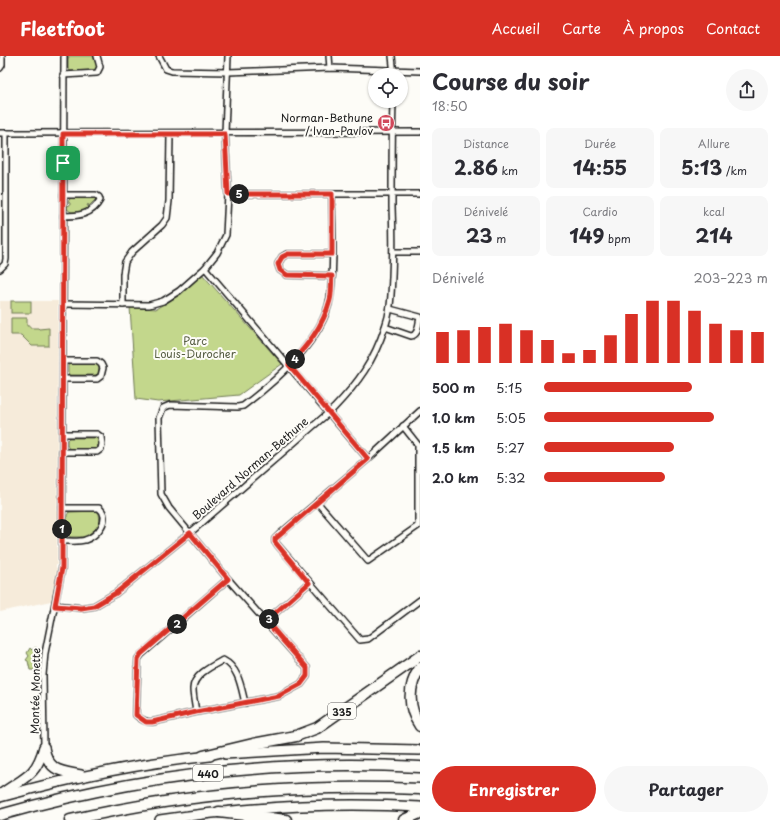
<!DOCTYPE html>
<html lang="fr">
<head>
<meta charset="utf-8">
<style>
  :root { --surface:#fff; --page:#f7f7f7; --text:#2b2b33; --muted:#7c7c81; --accent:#d93025 }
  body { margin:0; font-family:"Playpen Sans",sans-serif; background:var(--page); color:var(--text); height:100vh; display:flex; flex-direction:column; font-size:15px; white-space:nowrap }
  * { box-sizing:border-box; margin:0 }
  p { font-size:13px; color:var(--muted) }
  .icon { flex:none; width:22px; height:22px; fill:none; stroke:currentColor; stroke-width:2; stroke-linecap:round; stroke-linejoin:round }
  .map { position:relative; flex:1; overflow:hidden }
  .sheet { display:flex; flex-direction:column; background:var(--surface); width:360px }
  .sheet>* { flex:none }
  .tools { position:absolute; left:368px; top:12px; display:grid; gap:8px }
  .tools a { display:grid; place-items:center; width:40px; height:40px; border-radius:50%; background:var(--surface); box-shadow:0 1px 3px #0004; font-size:20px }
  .pin { position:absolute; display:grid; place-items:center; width:34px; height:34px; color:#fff; margin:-17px; border-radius:8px; box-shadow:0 2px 6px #0006 }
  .km { position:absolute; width:20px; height:20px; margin:-10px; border-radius:50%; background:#222; color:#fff; font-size:11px; line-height:20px; text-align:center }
  .round { display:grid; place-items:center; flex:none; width:42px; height:42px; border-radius:21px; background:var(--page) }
  .head { display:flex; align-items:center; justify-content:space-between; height:68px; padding:0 12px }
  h1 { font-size:22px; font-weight:700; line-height:30px }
  .figures { display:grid; grid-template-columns:repeat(3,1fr); gap:6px; height:68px; padding:4px 12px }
  .figures div { display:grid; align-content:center; border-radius:8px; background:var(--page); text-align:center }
  .figures b { font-size:20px; font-weight:700 }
  .figures small { font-size:11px; font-weight:400 }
  .figures p { font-size:11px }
  .chart { height:112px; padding:8px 12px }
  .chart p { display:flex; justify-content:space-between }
  .chart svg { width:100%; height:72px; margin-top:4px; stroke:var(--accent); stroke-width:6 }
  .button { display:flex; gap:8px; margin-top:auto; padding:8px 12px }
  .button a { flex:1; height:46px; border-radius:24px; background:var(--accent); color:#fff; font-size:16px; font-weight:700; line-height:46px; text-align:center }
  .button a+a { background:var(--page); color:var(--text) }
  ul { padding:0 12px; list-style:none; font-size:13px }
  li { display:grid; grid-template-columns:64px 48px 1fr; align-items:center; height:30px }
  li i { height:10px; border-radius:5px; background:var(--accent) }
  header { display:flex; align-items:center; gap:24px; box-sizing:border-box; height:56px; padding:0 20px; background:var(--accent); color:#fff }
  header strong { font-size:19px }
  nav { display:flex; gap:22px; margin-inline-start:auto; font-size:14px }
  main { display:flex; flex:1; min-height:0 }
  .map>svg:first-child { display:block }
</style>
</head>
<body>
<header>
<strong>Fleetfoot</strong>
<nav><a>Accueil</a><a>Carte</a><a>À propos</a><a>Contact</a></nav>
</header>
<main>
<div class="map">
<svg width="420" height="764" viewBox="0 0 420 764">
  <rect width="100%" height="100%" fill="#fdfcf7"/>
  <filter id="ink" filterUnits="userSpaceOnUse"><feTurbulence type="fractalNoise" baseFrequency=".025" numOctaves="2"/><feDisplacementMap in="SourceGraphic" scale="8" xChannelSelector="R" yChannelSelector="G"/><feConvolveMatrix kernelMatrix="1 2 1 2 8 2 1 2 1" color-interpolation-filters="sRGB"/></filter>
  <g filter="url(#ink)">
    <polygon fill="#f6ebda" points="0,245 58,245 57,509 56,509 56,512 57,512 55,526 51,545 0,556"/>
    <g fill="#c3d78c" stroke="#707a54">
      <polygon points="68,0 93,0 97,10 96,13 93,15 70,15 68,12 68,2 69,2"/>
      <polygon points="71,142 95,142 96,143 89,150 88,148 87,150 89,150 83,156 71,156 67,153 67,150 70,149 70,147 68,146 69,144"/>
      <polygon points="202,218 282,308 239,339 158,346 136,343 130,251 156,253 180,237"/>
      <rect x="11" y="245" width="20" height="12"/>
      <polygon points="11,262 27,262 27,270 30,270 30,272 38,272 39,273 49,272 49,290 32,290 21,279 11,279"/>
      <polygon points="71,308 96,308 99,311 98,318 95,319 70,319 68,317 68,309"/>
      <polygon points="69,382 96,382 99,384 97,392 94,393 69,393 67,389 67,384"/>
      <polygon points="96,455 99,457 100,467 98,471 85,481 70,481 67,477 67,459 69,456"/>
      <polygon points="36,591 35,614 30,614 28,605 26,604 29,600 27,597 30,592 32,594"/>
    </g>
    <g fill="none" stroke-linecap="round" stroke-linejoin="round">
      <g stroke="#1c1c1c" stroke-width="8">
        <g id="minor">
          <polyline points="159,0 166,13 172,15 228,16 330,12 420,15"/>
          <polyline points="329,0 330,12"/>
          <polyline points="392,0 394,19"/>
          <polyline points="0,12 2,9 2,0"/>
          <polyline points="63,19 97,17 100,11 97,0"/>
          <polyline points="0,77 420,76"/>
          <polyline points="228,138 420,138"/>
          <path d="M63,160C78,160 92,159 100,144L99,141L96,139H63"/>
          <polyline points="393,196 420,196"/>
          <polyline points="205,212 368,403"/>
          <polyline points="0,213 5,208 6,203 6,77"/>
          <polyline points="332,220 287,219 280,214 278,208 282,201 287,198 332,198"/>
          <polyline points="63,248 149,249 163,245 179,235 205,212 217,197 226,179 228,138 225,77 228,0"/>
          <polyline points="123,249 123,218 125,206 132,196 162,169 167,162 169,145 170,78"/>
          <polyline points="390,253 420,261"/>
          <path d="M385,271L411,280C419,279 418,268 420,262"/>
          <polyline points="63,323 97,323 101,320 103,312 101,308 97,305 63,305"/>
          <polyline points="420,355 368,403 280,478 275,483 275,486 360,584 368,583 420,544"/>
          <polyline points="62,396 97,396 101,393 102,388 101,381 97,378 63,378"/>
          <polyline points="317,446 368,505 418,470 418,389 403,370"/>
          <path d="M62,452H99C112,462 97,481 85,484C79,486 70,485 63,485"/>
          <path d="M228,523L141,599L138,603L136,659C141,664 145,666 152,666L196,656L279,640L301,628L307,620V612L228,523L169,452L161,438L159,362L163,352L170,349L238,351L243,350C275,326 323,284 330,242C335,209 332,171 332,138"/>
          <path d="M55,549L81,552L94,550L116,537L190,477L334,352C358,327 374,305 385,271C391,255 391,238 392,221C393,197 393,174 392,151C392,116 392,80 393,45"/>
          <polyline points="266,565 309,527"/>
          <path d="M196,656C195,648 193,640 193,633C193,619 212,610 223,604C239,612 241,631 245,647"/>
          <polyline points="44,691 43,619 45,597 62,512 64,0"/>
        </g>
      </g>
      <g stroke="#1c1c1c" stroke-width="12">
        <g id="trunk">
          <path d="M44,692C49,716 61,715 81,719"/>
          <polyline points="225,698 324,692 420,694"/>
          <path d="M1,738C24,721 36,721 44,691"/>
          <path d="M0,741C69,722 139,707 210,700"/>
          <path d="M160,764C246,751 333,746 420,751"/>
        </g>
      </g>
      <g stroke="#1c1c1c" stroke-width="13">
        <g id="motorway">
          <path d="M420,612C407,631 408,652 420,670"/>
          <polyline points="203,700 253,688 296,680 317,672 420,600"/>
          <polyline points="219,756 286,764"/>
          <path d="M0,759C136,720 278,703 420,711"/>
          <path d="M70,764C185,737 303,728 420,733"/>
          <polyline points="404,764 420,757"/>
        </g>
      </g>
      <use href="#minor" stroke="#fdfcf7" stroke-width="5"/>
      <use href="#trunk" stroke="#fdfcf7" stroke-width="9"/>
      <use href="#motorway" stroke="#fdfcf7" stroke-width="10"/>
    </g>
  </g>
  <g fill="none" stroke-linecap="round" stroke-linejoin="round" filter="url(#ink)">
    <g stroke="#fff" stroke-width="8">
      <path id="route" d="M63,78H225L228,138H332V198H288L282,201L278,208L280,214L287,219L332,220C331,228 332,237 330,244C323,271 307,290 289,309L368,403L275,483V486L309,527L266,565L307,612V620L301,628L279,640L196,656L152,666H146L136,659L138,603L141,598L228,523L190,477L116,537L94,550L81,552L55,550L62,512Z"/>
    </g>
    <use href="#route" stroke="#d93025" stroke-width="5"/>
  </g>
  <defs>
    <g id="bus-disc" transform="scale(0.9)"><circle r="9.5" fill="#d1495b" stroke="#fdfcf7"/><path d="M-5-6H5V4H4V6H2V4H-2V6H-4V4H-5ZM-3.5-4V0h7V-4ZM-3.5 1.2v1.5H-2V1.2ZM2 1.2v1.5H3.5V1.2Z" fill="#fff"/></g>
  </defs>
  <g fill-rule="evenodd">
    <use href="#bus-disc" x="386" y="67"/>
  </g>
  <g text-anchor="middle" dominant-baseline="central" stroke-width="4" stroke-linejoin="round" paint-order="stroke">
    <g fill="#fdfcf7" stroke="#605f5e" stroke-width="1">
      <rect x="328" y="647" width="28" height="16" rx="3"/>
      <rect x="193" y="709" width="30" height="16" rx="3"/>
    </g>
    <g font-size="10" font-weight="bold" fill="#1c1c1c">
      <text x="342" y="655">335</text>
      <text x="208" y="717">440</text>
    </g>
    <g font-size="11" fill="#1c1c1c" stroke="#fdfcf7" text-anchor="end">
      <text x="373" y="61">Norman-Bethune<tspan x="373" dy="13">/ Ivan-Pavlov</tspan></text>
    </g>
    <g font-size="11" fill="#565d43" stroke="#fdfcf7">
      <text x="195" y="284">Parc<tspan x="195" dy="13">Louis-Durocher</tspan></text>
    </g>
    <g font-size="11" fill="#1c1c1c" stroke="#fdfcf7">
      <text transform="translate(250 412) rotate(-41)">Boulevard Norman-Bethune</text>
      <text transform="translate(35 635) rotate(-89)">Montée Monette</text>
    </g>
  </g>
</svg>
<div class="tools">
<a><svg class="icon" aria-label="locate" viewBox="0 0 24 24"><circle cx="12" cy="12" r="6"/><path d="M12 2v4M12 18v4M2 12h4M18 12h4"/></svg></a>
</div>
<div class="pin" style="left:63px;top:107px;background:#1e9e55"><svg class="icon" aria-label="arrive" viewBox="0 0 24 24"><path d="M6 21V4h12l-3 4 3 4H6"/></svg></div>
<b class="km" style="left:62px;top:473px">1</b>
<b class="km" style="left:177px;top:568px">2</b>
<b class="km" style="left:269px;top:563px">3</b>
<b class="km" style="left:295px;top:303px">4</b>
<b class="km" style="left:239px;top:138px">5</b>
</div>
<section class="sheet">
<div class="head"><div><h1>Course du soir</h1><p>18:50</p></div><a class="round"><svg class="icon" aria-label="share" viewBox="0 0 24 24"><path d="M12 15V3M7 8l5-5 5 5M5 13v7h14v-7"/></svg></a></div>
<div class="figures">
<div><p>Distance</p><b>2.86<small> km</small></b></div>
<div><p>Durée</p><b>14:55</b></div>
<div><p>Allure</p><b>5:13<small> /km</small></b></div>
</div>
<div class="figures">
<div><p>Dénivelé</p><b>23<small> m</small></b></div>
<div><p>Cardio</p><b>149<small> bpm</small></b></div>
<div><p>kcal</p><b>214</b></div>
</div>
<div class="chart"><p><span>Dénivelé</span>203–223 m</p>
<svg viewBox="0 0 160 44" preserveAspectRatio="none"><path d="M5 44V25M15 44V24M25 44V22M35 44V20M45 44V24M55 44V30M65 44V38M75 44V36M85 44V27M95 44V14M105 44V6M115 44V6M125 44V12M135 44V20M145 44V24M155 44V25"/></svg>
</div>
<ul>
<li><b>500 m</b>5:15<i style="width:66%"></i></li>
<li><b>1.0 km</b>5:05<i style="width:76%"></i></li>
<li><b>1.5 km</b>5:27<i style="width:58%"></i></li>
<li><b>2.0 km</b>5:32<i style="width:54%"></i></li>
</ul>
<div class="button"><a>Enregistrer</a><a>Partager</a></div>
</section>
</main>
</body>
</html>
